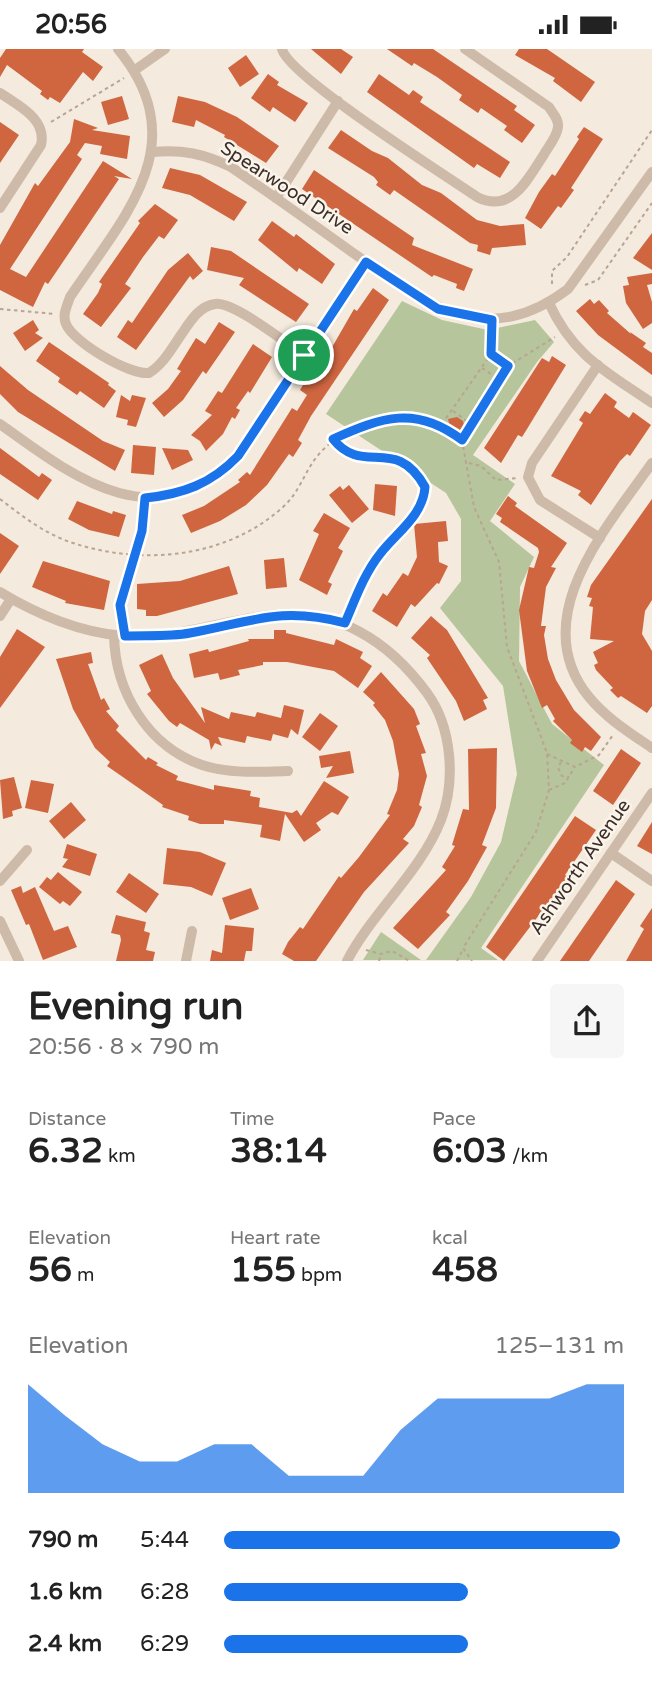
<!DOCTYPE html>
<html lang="en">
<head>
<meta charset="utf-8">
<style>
  :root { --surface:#fff; --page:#f6f6f6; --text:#222; --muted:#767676; --accent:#1a73e8 }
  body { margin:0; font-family:"Varela Round",sans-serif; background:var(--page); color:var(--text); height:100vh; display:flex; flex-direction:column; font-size:26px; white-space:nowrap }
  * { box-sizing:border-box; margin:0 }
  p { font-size:23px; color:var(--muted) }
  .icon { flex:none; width:38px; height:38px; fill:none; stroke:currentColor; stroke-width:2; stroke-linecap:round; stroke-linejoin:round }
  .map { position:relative; height:912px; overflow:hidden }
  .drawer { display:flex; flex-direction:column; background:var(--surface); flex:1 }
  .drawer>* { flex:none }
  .pin { position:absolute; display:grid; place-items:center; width:60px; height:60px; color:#fff; margin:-30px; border:4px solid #fff; border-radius:50%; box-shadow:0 2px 7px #0007 }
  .round { display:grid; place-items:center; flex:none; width:74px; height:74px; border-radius:7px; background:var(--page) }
  .head { display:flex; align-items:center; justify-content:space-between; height:119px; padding:0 28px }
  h1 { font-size:38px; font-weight:700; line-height:52px }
  .metrics { display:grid; grid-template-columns:repeat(3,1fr); gap:10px; height:119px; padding:7px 28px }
  .metrics div { display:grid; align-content:center }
  .metrics b { font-size:35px; font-weight:700 }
  .metrics small { font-size:19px; font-weight:400 }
  .metrics p { font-size:19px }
  .chart { height:196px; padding:14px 28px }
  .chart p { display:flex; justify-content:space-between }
  .chart svg { width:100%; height:126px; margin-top:7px; fill:var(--accent); opacity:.7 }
  ul { padding:0 28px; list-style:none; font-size:23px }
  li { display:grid; grid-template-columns:112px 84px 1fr; align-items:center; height:52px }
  li i { height:18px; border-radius:9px; background:var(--accent) }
  .status { display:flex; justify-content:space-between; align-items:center; height:49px; padding:0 35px; background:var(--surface); direction:ltr }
  .status svg { height:19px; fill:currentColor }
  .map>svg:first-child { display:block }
</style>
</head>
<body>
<div class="status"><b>20:56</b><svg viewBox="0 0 49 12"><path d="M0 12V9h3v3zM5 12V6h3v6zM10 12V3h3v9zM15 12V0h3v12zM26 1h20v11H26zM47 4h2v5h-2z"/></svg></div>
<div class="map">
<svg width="652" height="912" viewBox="0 0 652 912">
  <rect width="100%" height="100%" fill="#f4eadd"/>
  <g fill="#b6c59b">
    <polygon points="402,252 442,271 488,281 535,271 554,293 537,313 473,406 515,435 490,472 534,508 520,538 519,612 552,675 604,716 481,899 498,911 426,911 471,848 501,793 517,725 503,637 440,559 461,532 461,470 446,444 326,365"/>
    <polygon points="381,883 421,911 363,911"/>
  </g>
  <g fill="#cf6640">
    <polygon points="6,0 84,0 82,3 103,18 93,32 83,23 60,54 50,48 48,51 40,45 42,42 7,16 0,28 0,9"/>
    <polygon points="311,0 341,0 353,8 341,25"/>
    <polygon points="387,0 433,0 517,57 514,61 535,76 522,94 504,81 507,77 481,59 478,64 459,51 462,46 437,28 414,14 412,17"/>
    <polygon points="519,0 547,0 595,33 581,53 553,32 555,29 515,6"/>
    <polygon points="246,6 259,25 240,38 228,19"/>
    <polygon points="268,25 279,33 277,36 308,54 295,73 273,58 270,63 251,49"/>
    <polygon points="379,25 409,46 413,41 423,48 420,53 510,113 500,129 477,115 474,119 367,43"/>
    <polygon points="122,47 129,70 108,76 101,53"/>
    <polygon points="178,47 205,53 237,68 279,97 266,114 224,88 225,86 196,71 194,78 172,73"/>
    <polygon points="74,70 98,79 92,81 130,87 127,110 100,105 102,97 85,94 77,106 82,110 10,220 26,228 103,112 132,130 114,127 119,130 48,235 45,233 33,258 0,241 0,196 35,134 38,137 70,93"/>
    <polygon points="0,73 19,86 0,114"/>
    <polygon points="584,78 603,90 571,139 574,141 561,159 558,157 541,180 525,169 539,143 552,125 555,127 579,90 577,88"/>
    <polygon points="341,81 372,102 388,109 422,136 441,144 477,171 500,177 524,175 526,196 492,199 490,206 477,202 478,196 470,194 394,141 390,146 376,136 378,133 374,128 328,99"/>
    <polygon points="170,119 200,126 247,153 234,172 190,146 162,139"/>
    <polygon points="314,121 414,189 412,196 473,220 464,242 456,239 457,235 434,226 432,228 302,140"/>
    <polygon points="155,155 178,171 164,190 159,187 143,208 125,235 131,239 101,278 83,265 98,244 102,235 99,233 140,174 138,172"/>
    <polygon points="272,172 294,188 296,185 335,215 322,235 299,219 297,223 258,191"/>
    <polygon points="652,184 652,221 633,209"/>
    <polygon points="211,198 231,202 309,255 296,273 239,236 244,229 207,221"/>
    <polygon points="188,204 203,222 193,231 190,227 136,301 117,288 128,271 132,274 168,221"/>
    <polygon points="652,224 652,235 647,236 652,253 652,274 643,280 626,254 623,237 629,236 627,228"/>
    <polygon points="373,239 389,251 311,367 298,391 302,394 293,408 289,405 267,436 246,456 220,472 191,484 182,466 204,457 240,433 238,431 247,423 250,426 292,359 297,362 307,346 300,341 306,331 309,333 327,307 354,260 357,262"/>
    <polygon points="590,250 594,255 599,251 609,262 607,264 631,285 630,283 646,294 643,298 652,304 652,326 598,286 576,262"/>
    <polygon points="33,271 39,281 35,284 43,289 25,302 13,284"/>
    <polygon points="219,273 235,283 206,325 203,322 183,351 164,368 152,354 168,340 181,322 177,320 196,289 205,295"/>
    <polygon points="49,293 109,334 108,336 116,342 104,359 80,342 77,346 58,333 60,329 36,312"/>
    <polygon points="253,295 272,308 250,344 248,342 236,359 240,361 235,370 232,368 223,385 206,402 200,392 191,386 212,366 205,362 218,342 222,344"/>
    <polygon points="552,307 566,316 527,380 522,388 518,386 501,414 484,399 542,309 549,313"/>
    <polygon points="0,317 28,341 103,392 125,401 115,422 18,363 0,345"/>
    <polygon points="605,344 617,353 614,358 629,369 633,363 651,376 630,407 627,405 620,412 591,456 578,446 581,442 551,427 583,374 579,371 585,362 590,365"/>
    <polygon points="121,346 130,352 132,346 146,349 136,378 127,376 128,371 116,368"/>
    <polygon points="457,368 463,372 465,381 457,382 450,378 448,370"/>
    <polygon points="133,396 156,398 154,426 131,424"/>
    <polygon points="0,399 39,428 42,424 52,431 38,451 0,425"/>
    <polygon points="162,399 188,401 193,411 172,421"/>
    <polygon points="375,435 397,437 395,467 373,461"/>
    <polygon points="349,436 369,460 352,474 329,446 340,437 343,441"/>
    <polygon points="508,447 517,454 515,457 567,494 551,518 556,519 546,538 541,577 546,577 544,586 548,610 556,631 574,661 601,688 591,702 585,698 582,703 570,694 572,691 553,672 555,670 547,656 542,659 527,622 519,561 529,518 534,519 539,503 538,499 500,473 502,469 496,465"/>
    <polygon points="652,450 652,551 645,562 642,585 652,602 652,657 647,664 621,647 618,649 610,641 613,639 596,621 594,616 598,614 593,603 614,592 590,590 593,558 589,557 592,549 587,548 591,536"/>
    <polygon points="77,452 112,465 113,462 126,466 119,488 89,481 68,470"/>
    <polygon points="324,464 350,479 338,499 343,502 328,533 332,535 327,546 299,531 319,485 313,482"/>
    <polygon points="446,472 448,492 438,493 439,513 448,517 439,535 437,534 415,558 411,555 397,578 372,562 383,544 387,547 403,524 408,527 417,508 414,475"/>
    <polygon points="0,484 19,497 0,525"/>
    <polygon points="284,509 287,538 266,540 264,511"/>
    <polygon points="43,512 110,532 104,561 65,554 66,552 32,538"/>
    <polygon points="229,517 238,545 157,567 146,567 146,561 137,560 137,535 180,532"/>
    <polygon points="431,567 447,581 488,649 483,651 487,660 464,672 456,652 427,609 430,606 411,589"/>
    <polygon points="17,580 45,598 0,659 0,608"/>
    <polygon points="274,581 286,581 286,584 334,596 336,590 363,603 360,609 372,617 358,639 334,622 287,613 263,613 263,616 238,621 240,626 220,631 218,624 194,629 189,605 208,600 209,603 249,592 248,590 274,590"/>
    <polygon points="91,603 93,614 88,615 101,651 104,649 110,660 106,662 119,677 116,681 146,711 148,708 158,714 156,716 178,727 176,731 214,741 214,736 251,742 250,747 260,749 259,758 292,764 297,761 301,767 324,732 349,748 338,766 332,763 316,774 321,781 304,793 285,765 280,792 260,788 262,776 224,771 224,775 200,775 188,771 189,767 162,758 163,756 107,717 110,713 95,699 73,660 56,610"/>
    <polygon points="162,605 173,629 205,674 201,658 229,670 231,663 255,668 257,663 281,669 284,656 304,661 298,686 291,680 288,689 273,685 271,692 247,687 245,694 218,688 222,697 215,694 211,701 209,691 180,674 177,678 169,672 147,645 151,642 139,616"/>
    <polygon points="381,623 414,660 420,675 416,677 426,704 421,705 427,727 419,756 422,758 414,777 403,790 409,794 364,843 316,912 294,912 282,905 288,893 300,878 303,880 339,827 341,829 359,808 390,766 387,765 397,741 399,725 393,692 385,671 373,656 375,654 363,643"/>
    <polygon points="320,664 338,677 320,702 302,688"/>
    <polygon points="497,699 496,759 482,796 487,798 468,832 446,863 450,866 418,900 393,879 446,821 442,818 455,797 452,796 463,760 469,761 468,700"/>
    <polygon points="621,700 641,714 613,756 593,742"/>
    <polygon points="350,702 354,724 326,729 333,717 321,719 319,707"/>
    <polygon points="14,728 22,759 12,762 13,767 3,770 0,731"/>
    <polygon points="31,731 54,735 48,764 25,759"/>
    <polygon points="71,753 86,771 64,790 49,772"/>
    <polygon points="575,767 596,781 565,826 568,828 504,912 486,898"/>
    <polygon points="652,773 652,805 637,797"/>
    <polygon points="67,795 97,805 90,827 62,818 68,810 63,809"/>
    <polygon points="167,799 200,803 226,814 212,847 191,838 163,835"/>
    <polygon points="58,823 82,843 70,857 63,852 60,855 39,838 47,828 51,831"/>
    <polygon points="129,824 159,845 146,864 116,843"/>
    <polygon points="616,831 635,845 589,912 560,912"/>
    <polygon points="21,837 23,844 35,838 54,882 68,877 77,898 43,911 29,875 26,876 11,841"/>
    <polygon points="251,839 259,860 230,871 222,849"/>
    <polygon points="652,859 652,912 626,912 644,880 640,877"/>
    <polygon points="116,866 146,873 144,882 150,884 146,901 155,903 153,912 116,912 121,891 120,886 111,884"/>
    <polygon points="225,876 254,879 252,902 246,902 244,912 210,912 212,901 222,904"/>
  </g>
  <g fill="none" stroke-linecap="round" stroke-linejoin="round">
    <g stroke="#baa492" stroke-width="2" stroke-dasharray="3.5 3.5" stroke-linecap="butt">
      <polyline points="51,73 124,29"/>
      <polyline points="552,235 552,222 567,208 652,81"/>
      <polyline points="585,236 598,231 652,154"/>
      <polyline points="0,260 55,265"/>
      <polyline points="492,306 507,317"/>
      <polyline points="482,319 500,331"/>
      <polyline points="453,362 471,375"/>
      <polyline points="442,375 491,305 492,280"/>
      <polyline points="463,390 508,317 555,288"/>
      <path d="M334,391C363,428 396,385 425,438L413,468L387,497"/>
      <polyline points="469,414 481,417 496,431 517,429"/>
      <path d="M0,450C22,467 45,485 73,494C143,517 227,509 283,458C298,445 304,425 315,410C343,373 398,359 441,375C448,378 456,386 462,391L474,458L499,513L507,598L547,704L549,741L536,783L463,899L472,912"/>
      <polyline points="124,576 121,549 142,482 145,460"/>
      <polyline points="547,705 575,718 599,706 613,686"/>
      <polyline points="561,713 558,719 562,727 569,728"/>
      <polyline points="549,741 565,734 574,719"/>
      <polyline points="366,901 381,905 392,902 410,912"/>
      <polyline points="379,912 381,906"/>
      <polyline points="457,912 463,900"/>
    </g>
    <g stroke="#cebaa8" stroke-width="10">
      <path d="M118,0C196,95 124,167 70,248C67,257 62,266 66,275C73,293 129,326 149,324C164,315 173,297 183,283C191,271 200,257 215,255C233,252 286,294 304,306"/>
      <path d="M282,0C288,27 445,126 477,148C511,165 527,131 543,107C548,98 557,88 558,78C559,70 553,65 549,58L465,0"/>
      <polyline points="135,21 165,0"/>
      <path d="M0,44C19,57 47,70 41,96L0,159"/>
      <path d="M152,103C183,100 204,105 231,118C271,145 310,173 349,201C422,252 483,304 568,240L652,123"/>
      <polyline points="276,149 338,52"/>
      <path d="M549,254C573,307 607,323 652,354"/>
      <polyline points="598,316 532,414 528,428 540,451 600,489"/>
      <path d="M0,375C76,430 155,491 238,407L366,213"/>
      <path d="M652,414C607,478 525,570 589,648C606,669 630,684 652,699"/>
      <path d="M0,543C36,565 81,584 124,587C179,590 219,572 270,566C336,558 389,592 427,644C452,678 456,732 441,771C420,824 373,862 347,912"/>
      <polyline points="0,567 11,550"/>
      <polyline points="345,574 362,534 380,505"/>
      <path d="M114,586C115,642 147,697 202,716C229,725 261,723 288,722"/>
      <polyline points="611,804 652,832"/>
      <polyline points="0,832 27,801"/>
      <polyline points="0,872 19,912"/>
      <polyline points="186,912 192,882"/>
      <polyline points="537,912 652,744"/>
    </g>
  </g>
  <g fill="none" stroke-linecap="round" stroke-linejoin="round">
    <g stroke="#fff" stroke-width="14">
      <path id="route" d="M366,213L438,260L492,271L491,305L508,317L462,391C416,356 382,368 333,390C363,428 396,385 425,438C423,467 396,484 380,505C364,525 355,551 345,574C280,557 252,573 190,584C169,588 146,586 125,587L120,556L142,482L145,449C183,445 211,435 238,407Z"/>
    </g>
    <use href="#route" stroke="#1a73e8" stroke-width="9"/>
  </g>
  <g text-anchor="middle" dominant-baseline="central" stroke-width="5" stroke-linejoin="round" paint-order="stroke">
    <g font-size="19" fill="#3a2e29" stroke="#fbf4ea">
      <text transform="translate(287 139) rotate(33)">Spearwood Drive</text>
      <text transform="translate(580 818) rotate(-55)">Ashworth Avenue</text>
    </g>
  </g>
</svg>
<div class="pin" style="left:304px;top:306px;background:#1e9e55"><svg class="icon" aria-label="arrive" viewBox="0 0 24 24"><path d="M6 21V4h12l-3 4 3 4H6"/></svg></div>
</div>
<section class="drawer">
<div class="head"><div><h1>Evening run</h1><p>20:56 · 8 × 790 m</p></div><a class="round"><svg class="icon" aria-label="share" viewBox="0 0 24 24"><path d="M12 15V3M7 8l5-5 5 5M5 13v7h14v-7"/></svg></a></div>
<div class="metrics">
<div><p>Distance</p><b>6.32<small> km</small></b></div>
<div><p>Time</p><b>38:14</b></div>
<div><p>Pace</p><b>6:03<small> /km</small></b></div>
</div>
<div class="metrics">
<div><p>Elevation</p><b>56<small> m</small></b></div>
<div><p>Heart rate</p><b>155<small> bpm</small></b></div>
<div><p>kcal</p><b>458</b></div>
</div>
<div class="chart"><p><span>Elevation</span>125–131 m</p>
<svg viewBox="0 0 160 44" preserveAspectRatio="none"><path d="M0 44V6L10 17L20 27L30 33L40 33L50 27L60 27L70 38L80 38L90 38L100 22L110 11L120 11L130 11L140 11L150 6L160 6V44z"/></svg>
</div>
<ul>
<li><b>790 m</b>5:44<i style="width:99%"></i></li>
<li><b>1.6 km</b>6:28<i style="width:61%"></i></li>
<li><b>2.4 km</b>6:29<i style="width:61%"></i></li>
</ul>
</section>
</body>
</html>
